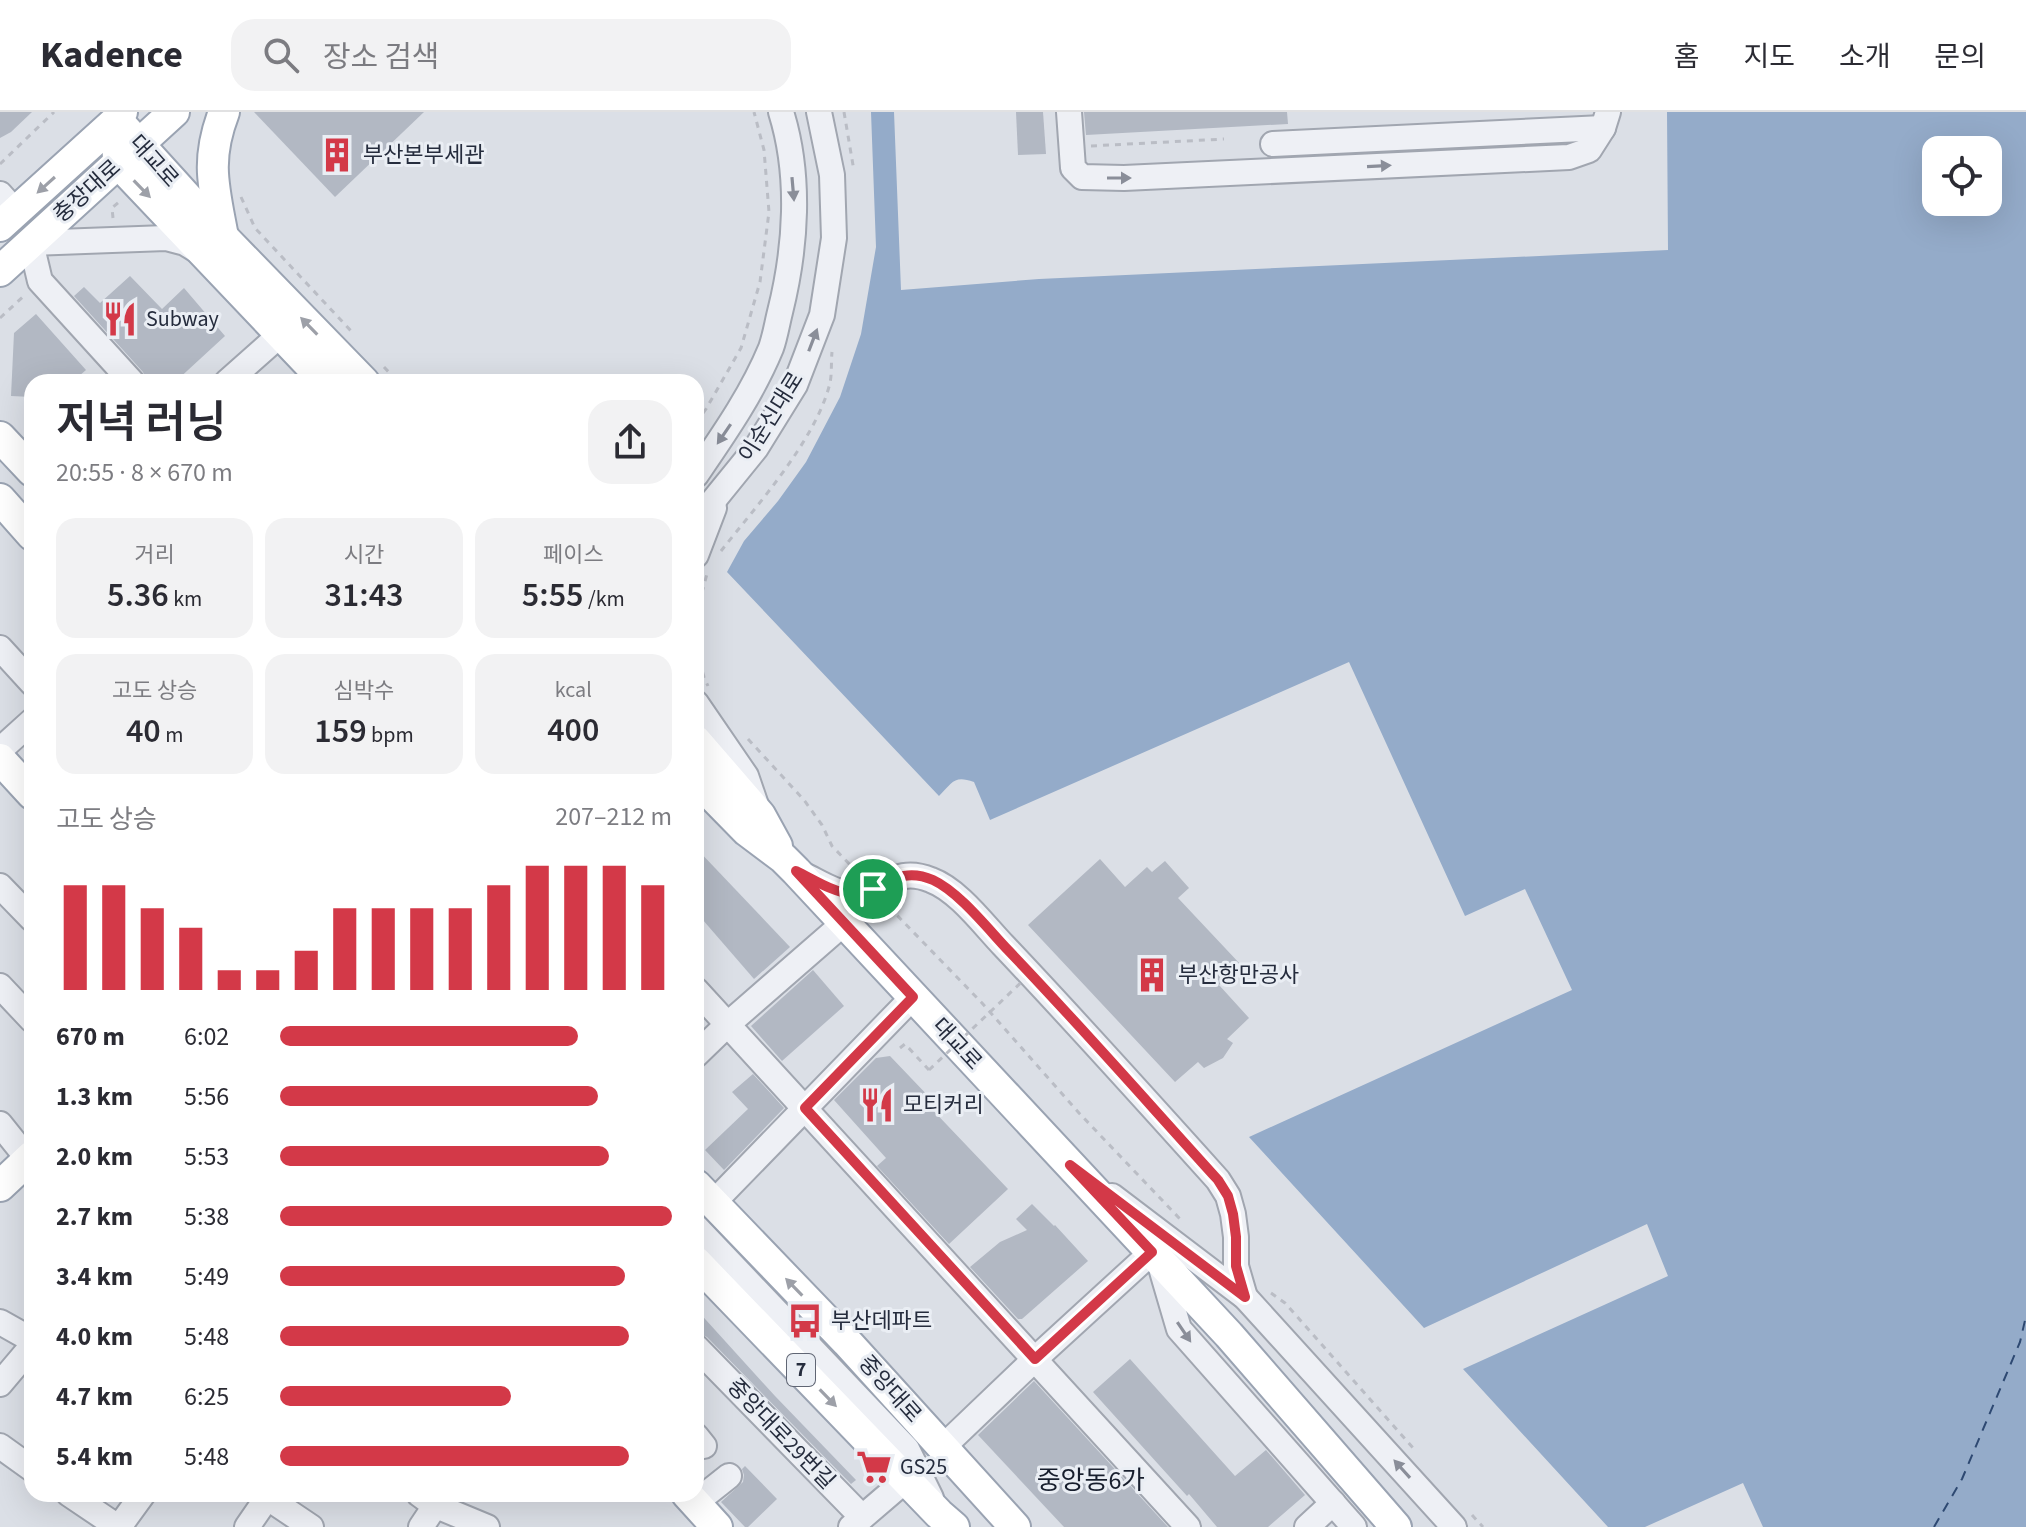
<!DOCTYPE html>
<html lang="ko">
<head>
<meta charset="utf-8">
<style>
  :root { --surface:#fff; --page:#f2f2f3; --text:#2b2b33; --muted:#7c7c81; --line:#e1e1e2; --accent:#d33948 }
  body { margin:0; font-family:"Source Sans 3","Noto Sans KR",sans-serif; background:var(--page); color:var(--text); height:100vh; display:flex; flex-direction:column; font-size:30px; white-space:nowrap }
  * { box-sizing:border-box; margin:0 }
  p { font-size:26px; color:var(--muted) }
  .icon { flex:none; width:44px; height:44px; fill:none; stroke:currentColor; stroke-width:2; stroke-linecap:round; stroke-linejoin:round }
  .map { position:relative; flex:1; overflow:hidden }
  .details { position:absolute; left:24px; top:262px; width:680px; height:1128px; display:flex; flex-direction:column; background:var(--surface); border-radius:24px; box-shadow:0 8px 32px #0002 }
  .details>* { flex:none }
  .fabs { position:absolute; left:1922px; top:24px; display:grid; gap:16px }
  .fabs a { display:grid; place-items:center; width:80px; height:80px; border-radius:16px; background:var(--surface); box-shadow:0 8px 32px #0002; font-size:40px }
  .pin { position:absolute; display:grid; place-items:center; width:68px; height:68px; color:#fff; margin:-34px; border:4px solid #fff; border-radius:50%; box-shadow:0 2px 8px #0007 }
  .round { display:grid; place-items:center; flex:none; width:84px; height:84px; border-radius:24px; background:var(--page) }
  .summary { display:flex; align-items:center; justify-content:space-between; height:136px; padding:0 32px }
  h1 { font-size:44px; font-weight:600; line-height:60px }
  .figures { display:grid; grid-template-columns:repeat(3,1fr); gap:12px; height:136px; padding:8px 32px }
  .figures div { display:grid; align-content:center; border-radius:20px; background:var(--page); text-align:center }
  .figures b { font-size:34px; font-weight:600 }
  .figures small { font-size:22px; font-weight:400 }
  .figures p { font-size:22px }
  .chart { height:224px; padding:16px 32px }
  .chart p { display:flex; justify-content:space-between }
  .chart svg { width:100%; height:144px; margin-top:8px; stroke:var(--accent); stroke-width:6 }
  ul { padding:0 32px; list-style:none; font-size:26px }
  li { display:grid; grid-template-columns:128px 96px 1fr; align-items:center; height:60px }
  li i { height:20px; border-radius:10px; background:var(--accent) }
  header { display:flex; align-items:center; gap:48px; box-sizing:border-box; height:112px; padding:0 40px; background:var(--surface); border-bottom:2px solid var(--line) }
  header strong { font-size:38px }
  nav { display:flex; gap:44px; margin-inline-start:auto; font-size:28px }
  .search { width:560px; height:72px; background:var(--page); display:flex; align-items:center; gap:20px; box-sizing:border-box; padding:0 28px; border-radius:24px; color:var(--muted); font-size:30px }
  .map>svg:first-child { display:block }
</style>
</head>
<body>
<header>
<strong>Kadence</strong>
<div class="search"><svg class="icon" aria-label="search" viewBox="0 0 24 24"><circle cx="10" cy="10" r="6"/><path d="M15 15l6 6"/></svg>장소 검색</div>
<nav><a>홈</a><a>지도</a><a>소개</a><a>문의</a></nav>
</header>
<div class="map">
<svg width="2026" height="1415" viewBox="0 0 2026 1415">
  <rect width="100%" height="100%" fill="#dbdfe6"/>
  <path fill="#94abc9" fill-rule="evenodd" d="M871,0H894L901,178L1039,167L1668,138L1667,0H2026V1415H1763L1743,1371L1645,1415H1608L1463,1257L1668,1164L1647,1112L1424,1216L1249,1025L1572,878L1525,777L1465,804L1349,550L990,708L974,670C954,663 953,670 939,684L727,460L744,429L778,389L806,350L840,285L861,222L876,135ZM1936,38H1988V90H1936Z"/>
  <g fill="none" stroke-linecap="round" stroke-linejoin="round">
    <polyline stroke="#2e4972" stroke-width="2" stroke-dasharray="10 8" stroke-linecap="butt" points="1934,1415 1962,1367 2020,1230 2026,1204"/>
  </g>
  <g fill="#b2b8c3">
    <polygon points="0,0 32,0 11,20 0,26"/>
    <polygon points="254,0 424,0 335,85"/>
    <polygon points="1016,0 1043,0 1046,42 1018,43"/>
    <polygon points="1084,0 1287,0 1288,12 1086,23"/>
    <polygon points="130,164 162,197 184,176 225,224 175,270 147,270 143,260 74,184 84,175 100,191"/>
    <polygon points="36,202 86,258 72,270 32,270 32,285 11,284 14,221"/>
    <polygon points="696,736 790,835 754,867 696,800"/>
    <polygon points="1100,747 1125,775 1147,755 1152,760 1165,749 1189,776 1178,786 1241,853 1219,873 1249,906 1227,927 1233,931 1223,946 1204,956 1198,950 1175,970 1028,813"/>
    <polygon points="813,858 844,894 782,949 751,914"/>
    <polygon points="890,944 932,988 927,992 1008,1077 949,1132 877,1054 886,1046 834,988 876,946"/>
    <polygon points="753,962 784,996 724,1058 705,1038 748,997 732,980"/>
    <polygon points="1032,1092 1054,1114 1055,1113 1088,1149 1022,1207 1018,1207 970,1155 1000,1130 1027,1118 1016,1107"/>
    <polygon points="696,1197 775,1284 856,1368 851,1372 707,1225 696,1220"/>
    <polygon points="1130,1247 1235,1364 1266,1338 1305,1383 1268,1415 1217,1415 1189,1382 1187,1384 1093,1280"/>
    <polygon points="1034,1269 1168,1415 1064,1415 978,1323"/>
    <polygon points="745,1354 777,1387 748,1415 745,1415 721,1390 743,1370 744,1363 742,1357"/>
  </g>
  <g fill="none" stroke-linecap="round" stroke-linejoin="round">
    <g stroke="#a1a6b0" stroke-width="28">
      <g id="minor">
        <polyline points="1069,0 1073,56 1082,65 1124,66 1569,45 1589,38 1603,16 1608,0"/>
        <polyline points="1273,32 1603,16"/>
        <polyline points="0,82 16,100"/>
        <polyline points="132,270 40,169 31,131 166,126 185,131 198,139"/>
        <polyline points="227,270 281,222"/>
        <path d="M696,363C724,322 752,282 771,236C775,225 777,212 780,200C796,136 801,64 781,0"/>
        <polyline points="696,410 756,336 795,273 822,203 834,126 832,63 819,0"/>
        <polyline points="696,443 714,396"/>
        <polyline points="0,536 32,571"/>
        <polyline points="696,591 746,664 756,693"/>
        <polyline points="0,638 32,609"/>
        <path d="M804,763C819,770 838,783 856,782C885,780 894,753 931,768C958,778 983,812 1003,833C1076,910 1147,989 1218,1068L1228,1084L1233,1102L1236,1125V1154L1245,1185"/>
        <polyline points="0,774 32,807"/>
        <polyline points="0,874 32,908"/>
        <polyline points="696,878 1188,1415"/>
        <polyline points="696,943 728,912 844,811"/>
        <polyline points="0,1012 32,1052"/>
        <polyline points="1112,1084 1245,1185 1454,1415"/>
        <polyline points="713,1091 913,885"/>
        <polyline points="696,1115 907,1337 931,1386"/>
        <polyline points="1159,1149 1179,1217 1354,1415"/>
        <polyline points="0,1210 32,1228"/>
        <polyline points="696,1235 862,1405"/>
        <polyline points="0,1272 32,1234"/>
        <polyline points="696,1324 704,1334"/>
        <polyline points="0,1334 32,1357"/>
        <polyline points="943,1335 1035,1247 1152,1140"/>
        <polyline points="69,1382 118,1415"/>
        <polyline points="262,1382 311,1415"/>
        <polyline points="419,1382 434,1393 487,1415"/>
        <polyline points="695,1391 729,1364"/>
        <polyline points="119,1415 143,1382"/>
        <polyline points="247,1415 267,1386"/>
        <polyline points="421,1415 443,1382"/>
        <polyline points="851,1415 907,1367"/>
        <polyline points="1307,1415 1333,1391"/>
      </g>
    </g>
    <g stroke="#9aa3b2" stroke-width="34">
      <g id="major">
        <polyline points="117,8 224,126 364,270"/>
        <polyline points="117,8 118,51 326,270"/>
        <polyline points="0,114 117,8 122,0"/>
        <path d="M223,125C214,76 205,49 224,0"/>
        <polyline points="0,159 174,0"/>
        <polyline points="0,325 32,359"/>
        <polyline points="0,387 32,423"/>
        <polyline points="696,629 760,703 777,734"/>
        <polyline points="0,647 32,682"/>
        <polyline points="696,667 747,719 783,746 796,759 1229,1223 1396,1415"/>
        <polyline points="696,1073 847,1230 1015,1415"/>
        <polyline points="0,1074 32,1044"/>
        <polyline points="696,1150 939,1402 954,1415"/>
        <polyline points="687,1382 717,1415"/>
      </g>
    </g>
    <g stroke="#babdc5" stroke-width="3" stroke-dasharray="6 6" stroke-linecap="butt">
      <polyline points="844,0 854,59"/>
      <polyline points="1091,34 1224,27"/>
      <polyline points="0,52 54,0"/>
      <polyline points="241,85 255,116 352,220"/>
      <polyline points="113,106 112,96 120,89"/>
      <polyline points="0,206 26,182"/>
      <polyline points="384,255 398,270"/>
      <polyline points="696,311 706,297 741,236 760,170 769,100 764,38 754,0"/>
      <path d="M721,439C757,393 816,328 830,271C832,261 831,250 832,240"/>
      <polyline points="696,516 696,502 707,462"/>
      <polyline points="696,537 704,565 708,574"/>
      <polyline points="748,627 804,688 822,713 832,734 857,760"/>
      <polyline points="889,795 982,891 1079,1001 1181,1108"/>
      <polyline points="900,936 905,932 929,958"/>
      <polyline points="1271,1181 1285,1191 1414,1337"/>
      <polyline points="1472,1403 1483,1415"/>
    </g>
    <use href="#minor" stroke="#eef0f5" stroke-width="24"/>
    <use href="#major" stroke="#fff" stroke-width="30"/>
    <polyline stroke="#babdc5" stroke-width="3" stroke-dasharray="6 6" stroke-linecap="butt" points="929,958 1030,862"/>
  </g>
  <defs><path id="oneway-solid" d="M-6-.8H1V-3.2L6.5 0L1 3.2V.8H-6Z" transform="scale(2)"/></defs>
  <g fill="#8a8e99">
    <use href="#oneway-solid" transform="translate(1379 54) rotate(-3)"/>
    <use href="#oneway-solid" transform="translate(1119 66)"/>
    <use href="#oneway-solid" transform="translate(793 77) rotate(85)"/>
    <use href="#oneway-solid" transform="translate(813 228) rotate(-69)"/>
    <use href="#oneway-solid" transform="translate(724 322) rotate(124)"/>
    <use href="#oneway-solid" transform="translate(1184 1220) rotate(56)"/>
    <use href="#oneway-solid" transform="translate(1402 1357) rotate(-132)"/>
  </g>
  <g fill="#9da0a8">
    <use href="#oneway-solid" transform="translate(46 73) rotate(138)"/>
    <use href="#oneway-solid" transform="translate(142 77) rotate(46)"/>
    <use href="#oneway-solid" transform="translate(309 214) rotate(-134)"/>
    <use href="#oneway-solid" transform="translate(794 1175) rotate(-134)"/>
    <use href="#oneway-solid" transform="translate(828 1286) rotate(46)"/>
  </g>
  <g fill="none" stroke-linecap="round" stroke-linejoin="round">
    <g stroke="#fff" stroke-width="16">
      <path id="route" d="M796,759C813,767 832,780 852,782C881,784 894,751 933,768C959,780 988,817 1008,838C1080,913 1148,991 1218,1068L1228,1084L1233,1102L1236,1125V1154L1245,1185L1070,1053L1152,1140L1035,1247L805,996L913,885Z"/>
    </g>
    <use href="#route" stroke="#d33948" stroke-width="10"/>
  </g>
  <defs>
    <g id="building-bare" transform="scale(2.76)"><path d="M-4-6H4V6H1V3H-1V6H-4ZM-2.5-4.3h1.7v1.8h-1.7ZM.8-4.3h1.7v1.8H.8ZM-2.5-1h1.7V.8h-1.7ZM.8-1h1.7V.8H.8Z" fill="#d33948" stroke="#eaeef4" stroke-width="2.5" paint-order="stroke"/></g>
    <g id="restaurant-bare" transform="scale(2.76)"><path d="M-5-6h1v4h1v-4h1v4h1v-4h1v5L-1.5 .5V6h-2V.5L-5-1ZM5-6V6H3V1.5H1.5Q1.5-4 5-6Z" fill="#d33948" stroke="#eaeef4" stroke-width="2.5" paint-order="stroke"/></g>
    <g id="bus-bare" transform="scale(2.76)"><path d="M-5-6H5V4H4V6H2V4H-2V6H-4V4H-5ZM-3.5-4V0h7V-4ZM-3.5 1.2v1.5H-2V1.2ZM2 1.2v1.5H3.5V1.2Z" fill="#d33948" stroke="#eaeef4" stroke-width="2.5" paint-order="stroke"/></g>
    <g id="supermarket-bare" transform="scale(2.76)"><path d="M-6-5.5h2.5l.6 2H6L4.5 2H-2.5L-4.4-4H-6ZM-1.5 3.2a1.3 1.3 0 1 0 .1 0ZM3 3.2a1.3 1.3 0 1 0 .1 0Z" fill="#d33948" stroke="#eaeef4" stroke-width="2.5" paint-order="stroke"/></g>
  </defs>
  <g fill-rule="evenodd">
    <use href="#building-bare" x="337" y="43"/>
    <use href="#restaurant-bare" x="120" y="207"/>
    <use href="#building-bare" x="1152" y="863"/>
    <use href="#restaurant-bare" x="877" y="993"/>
    <use href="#bus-bare" x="805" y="1209"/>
    <use href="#supermarket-bare" x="874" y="1355"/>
  </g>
  <g text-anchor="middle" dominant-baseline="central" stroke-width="6" stroke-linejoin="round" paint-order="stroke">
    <rect fill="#eaeef4" stroke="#606674" stroke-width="2" x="787" y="1242" width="28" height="32" rx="6"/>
    <g font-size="20" font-weight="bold" fill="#252c3d">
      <text x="801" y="1258">7</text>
    </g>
    <g font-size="22" fill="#252c3d" stroke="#eaeef4" text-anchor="start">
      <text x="363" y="43">부산본부세관</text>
      <text x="146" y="207">Subway</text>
      <text x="1178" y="863">부산항만공사</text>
      <text x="903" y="993">모티커리</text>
      <text x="831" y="1209">부산데파트</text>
      <text x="900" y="1355">GS25</text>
    </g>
    <g font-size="22" fill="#252c3d" stroke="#eaeef4">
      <text transform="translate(154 49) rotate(48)">대교로</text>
      <text transform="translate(87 79) rotate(-42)">충장대로</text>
      <text transform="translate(771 305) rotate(-58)">이순신대로</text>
      <text transform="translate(957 932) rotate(47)">대교로</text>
      <text transform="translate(890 1277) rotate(48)">중앙대로</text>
      <text transform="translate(781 1322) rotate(46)">중앙대로29번길</text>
    </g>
    <g font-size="26" fill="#171e2d" stroke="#eaeef4">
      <text x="1091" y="1368">중앙동6가</text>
    </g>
  </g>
</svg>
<div class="fabs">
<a><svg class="icon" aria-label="locate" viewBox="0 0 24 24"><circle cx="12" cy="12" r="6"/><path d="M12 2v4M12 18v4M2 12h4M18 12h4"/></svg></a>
</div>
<div class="pin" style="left:873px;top:777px;background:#1e9e55"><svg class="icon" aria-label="arrive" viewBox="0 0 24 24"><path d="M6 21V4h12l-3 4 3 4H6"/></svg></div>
<section class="details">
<div class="summary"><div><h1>저녁 러닝</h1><p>20:55 · 8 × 670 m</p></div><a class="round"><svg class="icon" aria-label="share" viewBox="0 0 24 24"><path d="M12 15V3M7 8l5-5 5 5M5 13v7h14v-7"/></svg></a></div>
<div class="figures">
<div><p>거리</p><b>5.36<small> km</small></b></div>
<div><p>시간</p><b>31:43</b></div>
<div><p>페이스</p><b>5:55<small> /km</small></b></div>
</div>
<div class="figures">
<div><p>고도 상승</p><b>40<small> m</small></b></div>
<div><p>심박수</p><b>159<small> bpm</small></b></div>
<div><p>kcal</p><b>400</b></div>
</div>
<div class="chart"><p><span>고도 상승</span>207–212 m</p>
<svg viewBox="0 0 160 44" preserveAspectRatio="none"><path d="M5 44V12M15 44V12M25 44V19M35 44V25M45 44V38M55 44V38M65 44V32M75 44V19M85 44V19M95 44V19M105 44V19M115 44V12M125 44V6M135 44V6M145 44V6M155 44V12"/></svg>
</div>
<ul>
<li><b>670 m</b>6:02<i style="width:76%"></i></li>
<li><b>1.3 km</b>5:56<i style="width:81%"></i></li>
<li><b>2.0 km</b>5:53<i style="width:84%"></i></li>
<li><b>2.7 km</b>5:38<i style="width:100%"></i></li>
<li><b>3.4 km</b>5:49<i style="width:88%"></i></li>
<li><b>4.0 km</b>5:48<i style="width:89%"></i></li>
<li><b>4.7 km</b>6:25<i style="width:59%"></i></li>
<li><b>5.4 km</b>5:48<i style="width:89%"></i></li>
</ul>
</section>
</div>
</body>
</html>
